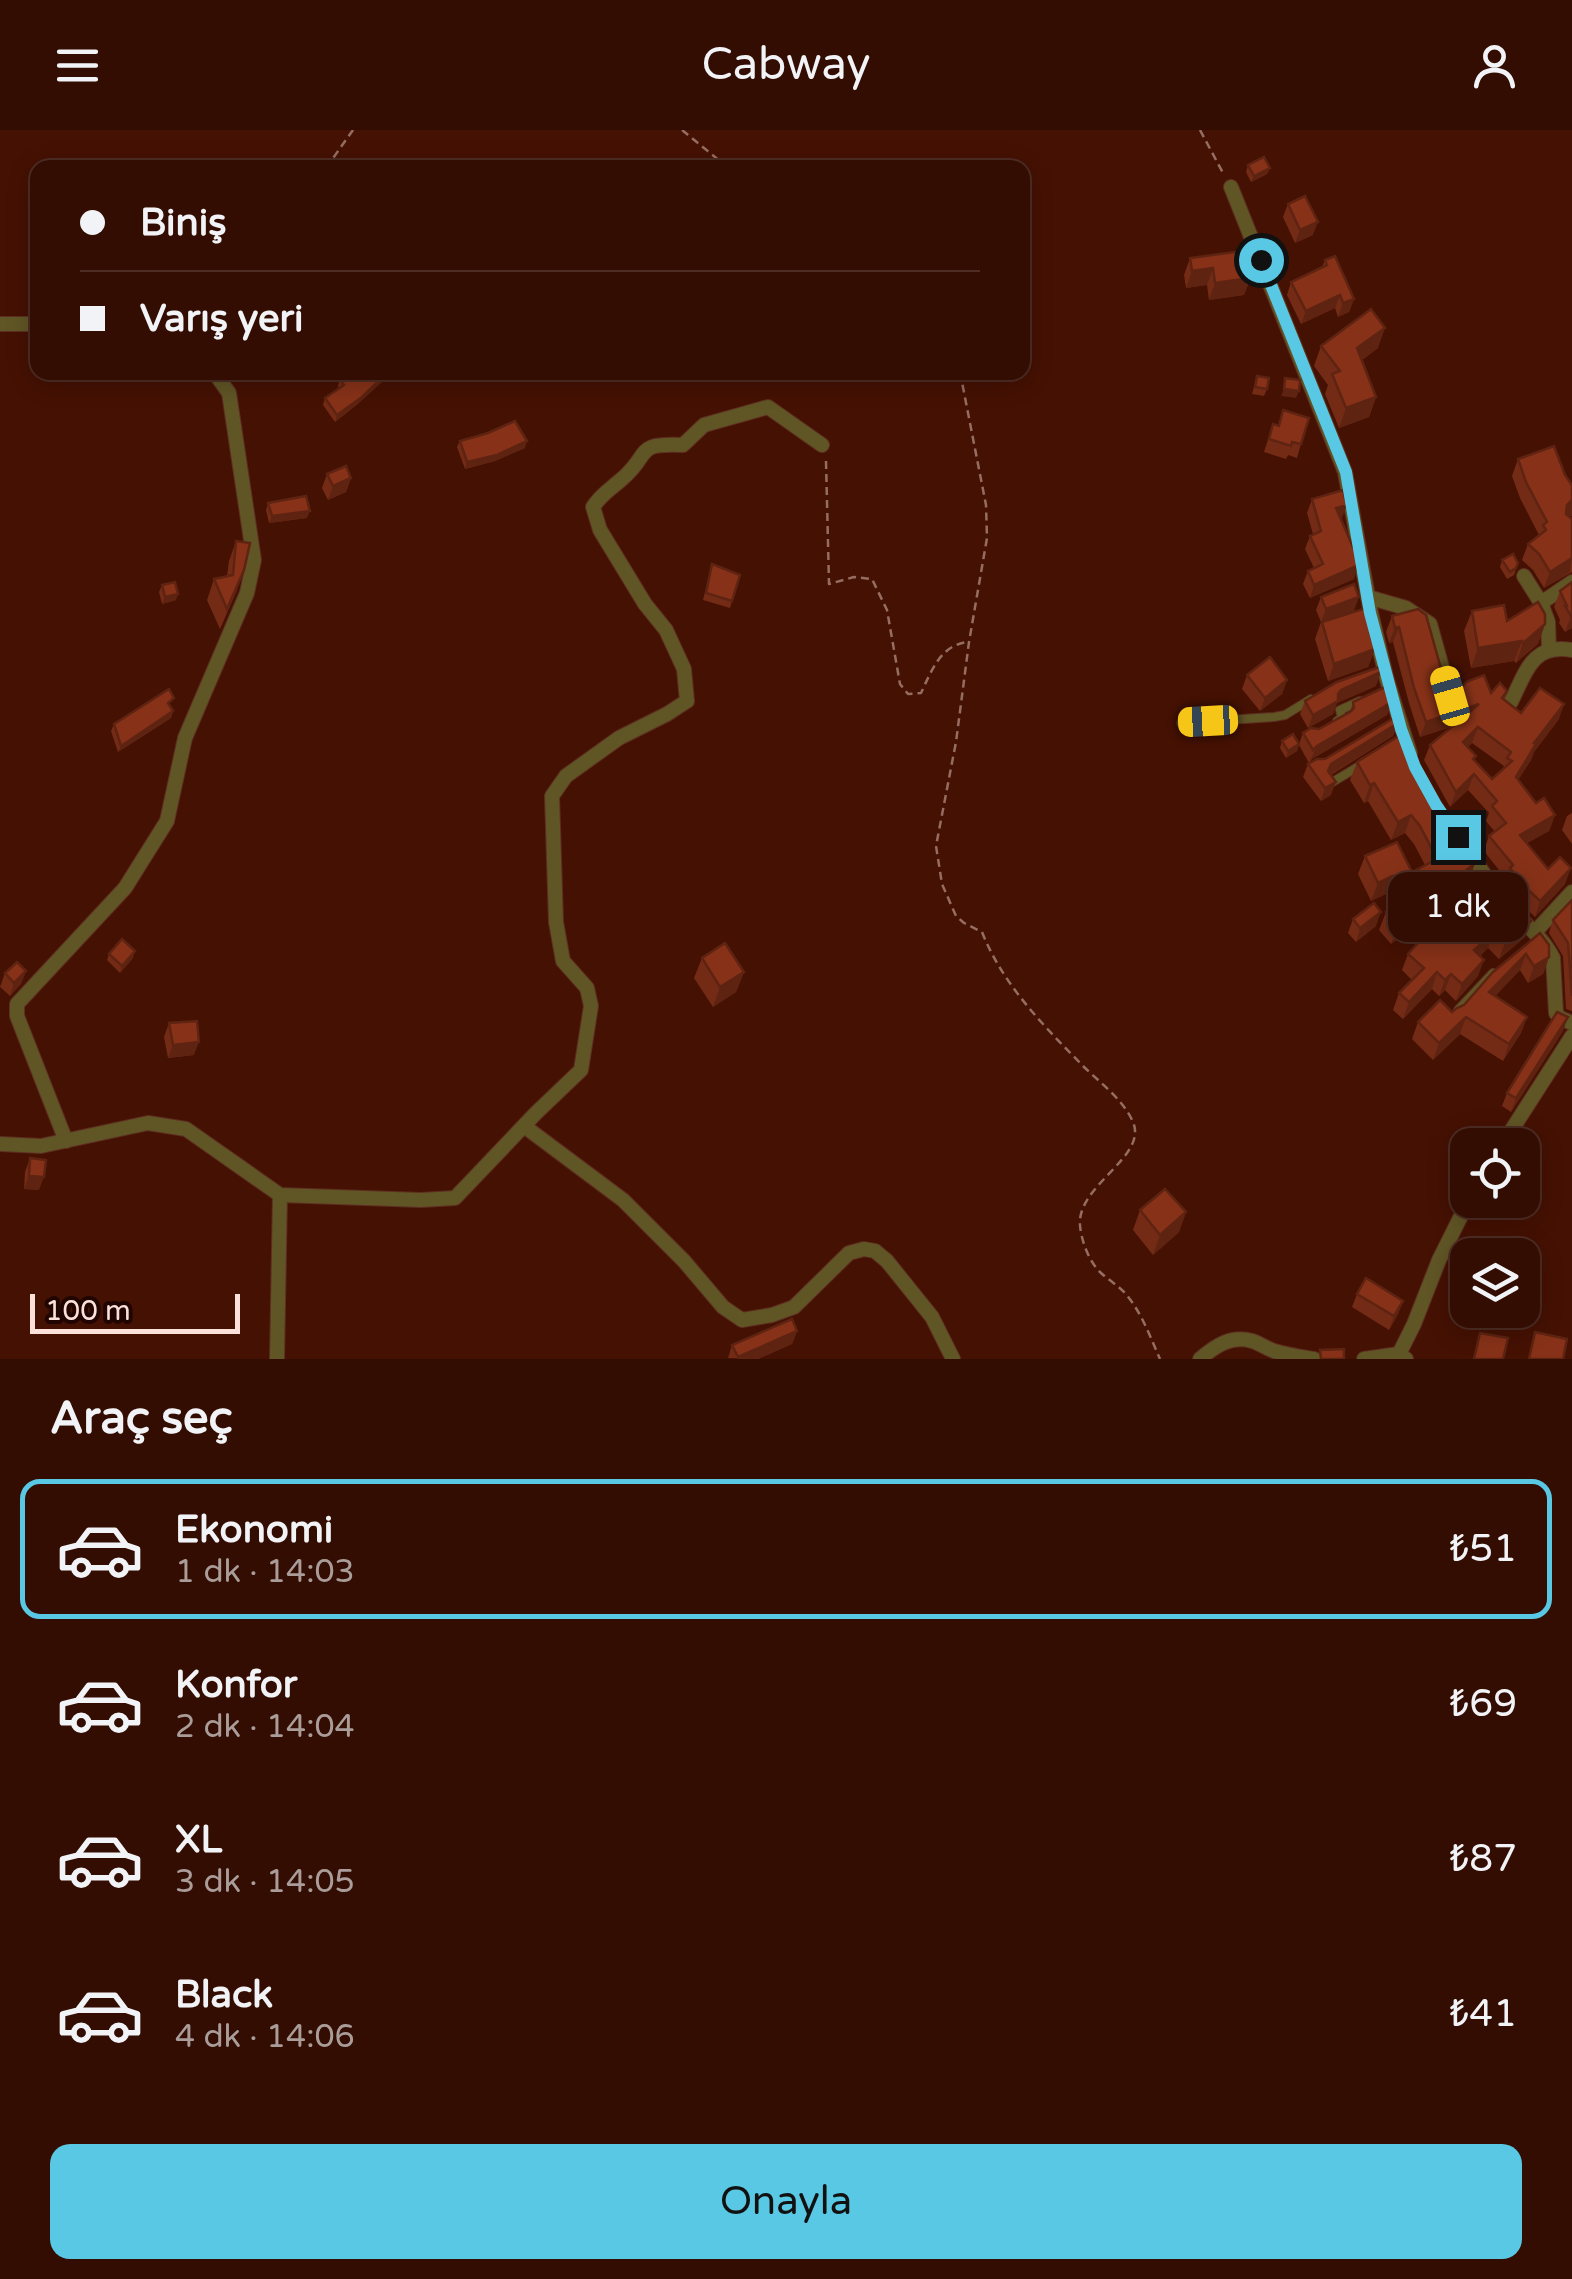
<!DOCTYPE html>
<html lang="tr">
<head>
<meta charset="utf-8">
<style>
	:root { --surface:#340d02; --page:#3f1b11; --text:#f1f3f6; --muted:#a99c99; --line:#4e2d24; --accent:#59c8e4 }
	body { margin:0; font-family:"Varela Round",sans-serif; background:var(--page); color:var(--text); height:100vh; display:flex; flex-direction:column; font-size:38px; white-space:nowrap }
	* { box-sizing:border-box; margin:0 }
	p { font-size:32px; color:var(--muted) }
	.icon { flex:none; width:55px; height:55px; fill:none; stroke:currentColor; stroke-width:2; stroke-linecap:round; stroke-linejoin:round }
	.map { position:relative; height:1229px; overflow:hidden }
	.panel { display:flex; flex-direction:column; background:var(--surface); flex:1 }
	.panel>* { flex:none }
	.banner { position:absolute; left:30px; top:30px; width:1000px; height:220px; border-radius:20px; box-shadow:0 5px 25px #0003,0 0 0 2px var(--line); display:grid; align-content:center; height:220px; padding:0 50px; background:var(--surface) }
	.buttons { position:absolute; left:1450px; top:998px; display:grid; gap:20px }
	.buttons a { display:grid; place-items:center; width:90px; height:90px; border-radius:20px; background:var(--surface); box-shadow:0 5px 25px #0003,0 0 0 2px var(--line); font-size:50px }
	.scale { position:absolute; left:30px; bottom:25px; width:210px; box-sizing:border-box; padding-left:10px; border:5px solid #fbe1d9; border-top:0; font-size:28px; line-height:35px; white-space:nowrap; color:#fbe1d9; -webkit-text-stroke:8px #200501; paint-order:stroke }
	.end { position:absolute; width:45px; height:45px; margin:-22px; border:12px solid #59c8e4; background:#111; box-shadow:0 0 0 5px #111 }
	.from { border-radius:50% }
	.bubble { position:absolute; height:70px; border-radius:20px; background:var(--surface); box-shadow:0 5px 25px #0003,0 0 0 2px var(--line); font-size:32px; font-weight:600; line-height:70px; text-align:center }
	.car { position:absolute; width:30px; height:60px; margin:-30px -15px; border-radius:12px; box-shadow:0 0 8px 2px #0007; background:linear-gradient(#f5c518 24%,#345 0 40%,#f5c518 0 76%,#345 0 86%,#f5c518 0) }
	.banner b { display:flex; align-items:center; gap:35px; height:95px; font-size:38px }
	.banner b+b { border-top:2px solid var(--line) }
	.banner i { width:25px; height:25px; background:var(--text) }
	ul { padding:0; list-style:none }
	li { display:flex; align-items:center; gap:30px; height:140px; margin:0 20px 15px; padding:0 30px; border:5px solid transparent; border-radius:20px }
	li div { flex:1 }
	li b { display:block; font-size:38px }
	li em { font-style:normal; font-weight:600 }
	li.selected { border-color:var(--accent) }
	li>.icon { width:90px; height:90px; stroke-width:1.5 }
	h2 { padding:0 50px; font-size:45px; line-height:120px }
	.primary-button { display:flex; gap:20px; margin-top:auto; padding:20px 50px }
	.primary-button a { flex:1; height:115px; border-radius:20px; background:var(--accent); color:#111; font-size:40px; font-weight:600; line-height:115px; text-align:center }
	header { display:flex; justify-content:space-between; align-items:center; height:130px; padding:0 50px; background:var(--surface); font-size:45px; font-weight:600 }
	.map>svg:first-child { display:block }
</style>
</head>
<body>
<header><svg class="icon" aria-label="menu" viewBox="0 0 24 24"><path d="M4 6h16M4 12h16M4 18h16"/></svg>Cabway<svg class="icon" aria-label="person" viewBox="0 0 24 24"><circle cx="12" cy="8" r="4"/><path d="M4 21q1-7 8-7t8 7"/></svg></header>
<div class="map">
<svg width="1572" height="1229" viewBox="0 0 1572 1229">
	<rect width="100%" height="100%" fill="#451103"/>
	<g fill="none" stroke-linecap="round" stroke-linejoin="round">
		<!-- service casing -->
		<g stroke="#5e2e21" stroke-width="10">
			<g id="service">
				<path d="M1337,591l5,-3 -2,-8 20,-9"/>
				<path d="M1181,593l93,-6 11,-2 26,-16"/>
				<path d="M1331,653l30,-18"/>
				<path d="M1458,880l35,-37"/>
			</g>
		</g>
		<!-- minor casing -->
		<g stroke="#5e2e21" stroke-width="16">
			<g id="minor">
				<path d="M1231,57l114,285 26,141 16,67 23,73"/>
				<path d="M0,194h38"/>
				<path d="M1524,446l17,27"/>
				<path d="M1368,467l38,11 24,16 20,72"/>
				<path d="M1549,519l-1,-27 -7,-19 31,-21"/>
				<path d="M1511,572c15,-30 21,-59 61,-52"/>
				<path d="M1458,707c16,22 31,45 48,66 16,19 36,33 47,55l3,55 4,5 12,5"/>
				<path d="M1535,802l37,-40"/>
				<path d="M524,996l99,74 61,61 39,46 19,13 30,-5 22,-8 55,-54 15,-4 11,2 12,10 45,56 21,42"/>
				<path d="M66,1011l-49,-125v-12l108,-116 42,-67 18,-83 62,-145 7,-33 -25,-167 -15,-21"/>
				<path d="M0,1014l41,2 107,-23 38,6 94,66 141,5 34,-2 81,-85 45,-43 10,-64 -4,-18 -24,-27 -7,-39 -4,-126 14,-20 53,-38 48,-24 20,-13 -3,-32 -18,-39 -21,-26 -45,-74 -7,-23c8,-13 19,-19 30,-29 29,-25 10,-35 60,-33l21,-20 64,-18 54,38"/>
				<path d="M1502,1015l70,-109"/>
				<path d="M1399,1224l15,-30 25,-64 30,-60"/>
				<path d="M277,1229l3,-164"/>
				<path d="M1200,1229c15,-13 31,-24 52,-18 7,2 14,7 22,10 13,4 27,6 40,8"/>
				<path d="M1364,1229l35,-5 7,5"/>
			</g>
		</g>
		<!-- path -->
		<g stroke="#966d62" stroke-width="2.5" stroke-dasharray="8 5" stroke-linecap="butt">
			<path d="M682,0l44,36 7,2"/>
			<path d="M1200,0l23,43"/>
			<path d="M326,38l27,-38"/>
			<path d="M960,242l26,133 1,33 -18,104 -13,100 -20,104 6,38 14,32 8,7 18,9c21,53 61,93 100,133 17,17 41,34 51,57 15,35 -56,63 -53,103 1,15 9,37 21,48 10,9 20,14 28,25 14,18 22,41 31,61"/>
			<path d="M826,331l3,123 25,-7 18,2 15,31 13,74 8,10 13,-1c11,-23 19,-47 46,-51"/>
		</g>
		<!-- service -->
		<use href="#service" stroke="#605525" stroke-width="8"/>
		<!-- minor -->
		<use href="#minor" stroke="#605525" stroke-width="14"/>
	</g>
	<!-- wall -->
	<g fill="#742b15" fill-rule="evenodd">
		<path d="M1248,35l22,3 -3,6 -16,8 -5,-10z"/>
		<path d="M1288,74l25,31 -18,8 -12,-26z"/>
		<path d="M1190,128l66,23 -7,1 -5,13 -35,5 -2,-15 -21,3 -2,-13z"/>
		<path d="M1325,130l29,39 -5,13 -11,5 -3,-9 -34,16 -14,-29 4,-13 31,-15z"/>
		<path d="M1321,216l57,2 -16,12 14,37 -7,20 -30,11 -14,-34 3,-9 -14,-19z"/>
		<path d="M1257,246l10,13 -3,7 -12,-2z"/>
		<path d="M340,249l19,24 -24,19 -12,-17 2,-7 14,-10 -1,-2z"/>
		<path d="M1283,280l18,34 -4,14 -9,-3 -2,4 -22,-7 9,-28 5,2z"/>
		<path d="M460,311l65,7 -30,13 -30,8 -8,-22z"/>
		<path d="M1518,329l47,16 7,10v31h-4l4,3v53l-28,16 -11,-18 -11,-10 6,-16 11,-9 -19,-37 -8,-22z"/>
		<path d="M327,344l24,4 -5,14 -18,8 -6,-12z"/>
		<path d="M1312,369l30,19 -1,1 13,60 -44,19 -7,-14 5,-13 6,-3 -9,-19 5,-13 3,-2 -6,-21z"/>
		<path d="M268,373l39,15 -38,5 -3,-13z"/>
		<path d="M236,411l1,49 -17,39 -13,-29 7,-21 13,-3 2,-15z"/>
		<path d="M1502,430l16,3 -4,12 -7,4 -7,-12z"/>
		<path d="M712,434l28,11 -10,33 -27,-8z"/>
		<path d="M1572,452v46l-7,4 -6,-9 1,-3 -6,-13 6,-16z"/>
		<path d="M162,455l14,15 -14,4 -3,-12z"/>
		<path d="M1321,467l33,14 -19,7 40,31 -7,18 -40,14 -13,-42 6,-17 -5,-12z"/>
		<path d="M1472,481l35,10 38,3 -7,20 -22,19 -2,-2 -43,7 -7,-37z"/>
		<path d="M1392,486l60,74 39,3 16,-2 -3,9 17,13 38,6 -25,33 -3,8 -13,20 18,23 19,12 -6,16 -22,12 21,26 17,15 -30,33 -20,-19 -11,-15 2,-4 -22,-28 5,-15 6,-4 -9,-11 3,-8 -21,-23 -18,17 -26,-47 6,-15 21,-18 -31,10 -11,-34 -16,-61 -4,1 -3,-11zM1472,613l32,23 -2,4 -10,9 -17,-18 -7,-14z"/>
		<path d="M1247,545l40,5 -5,14 -22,17 -18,-22z"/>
		<path d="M1376,556l-39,17 -4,11 -25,14 -8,-14 5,-13z"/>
		<path d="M1353,572h39l-5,13 -75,44 -3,4 -10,-18 -2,6 -11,7 -6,-10 2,-7 17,3 4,-11 16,-4 31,-17z"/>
		<path d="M172,575l-2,1 3,5 -2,7 -53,34 -7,-21 3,-7z"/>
		<path d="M1398,593l-5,13 -62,39v20l-10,6 -18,-24 5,-13 17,-5z"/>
		<path d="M1357,632l118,101 -6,18 -78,63 -12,-14 7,-18 7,-6 -7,-12 -15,7 -13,-27 7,-18 47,16 13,-7 -11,-21 -9,-11 -14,7 -23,-39 -4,2 -14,-23z"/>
		<path d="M1572,683v31l-10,-14 5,-14z"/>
		<path d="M1490,753l8,3 -6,17 -37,34 6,2 4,-2 42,-39 18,39 -26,22 -11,-11 -8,8 -2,20 -22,25 -11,-11 -6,6 -7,-7 -29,30 -10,-9 6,-17 13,-13 -10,-10 6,-16z"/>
		<path d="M1572,770v111l-6,-2 -3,-53 -14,-23 4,-13z"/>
		<path d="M1353,789l23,7 -20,16 -8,-9z"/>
		<path d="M1540,803l9,24 -6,17 -15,9 -8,-13 -25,26 32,21 -6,16 -18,28 -43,-27 -27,26 -21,-21 6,-17 34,-10 12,-7z"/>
		<path d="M109,824l24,4 -13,15 -13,-13z"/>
		<path d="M702,828l42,14 -8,20 -23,15 -19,-29z"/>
		<path d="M26,841l-5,13 -11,12 -10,-9 5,-14z"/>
		<path d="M169,893l25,32 -26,3 -4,-21z"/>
		<path d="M1563,901l-52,81 -9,-6 5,-13z"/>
		<path d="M30,1028l9,32 -15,-1 1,-17z"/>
		<path d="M1140,1080l46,2 -7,20 -26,23 -20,-25z"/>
		<path d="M1357,1164l46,7 -5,13 -9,16 -37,-23z"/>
		<path d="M797,1201l-5,13 -34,15 -30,-1 4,-13z"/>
	</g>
	<!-- shaded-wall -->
	<g fill="#5e2311">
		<path d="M1270,38l-3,6 -16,8 3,-6z"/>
		<path d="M1318,92l-5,13 -18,8 5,-13z"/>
		<path d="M1263,134l-7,17 -7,1 -5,13 -35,5 6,-17 33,-17z"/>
		<path d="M1213,138l-6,17 -21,3 6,-17z"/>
		<path d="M1340,165l-5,13 -34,16 5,-13z"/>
		<path d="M1354,169l-5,13 -11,5 5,-14z"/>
		<path d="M1385,198l-7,20 -28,20 7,-20z"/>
		<path d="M388,242h5l-34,31 -24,19 2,-7z"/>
		<path d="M1284,259l15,2 -3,7 -15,-2z"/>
		<path d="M1376,267l-7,20 -30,11 7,-20z"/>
		<path d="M527,311l-2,7 -30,13 -30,8 2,-7z"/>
		<path d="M351,348l-5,14 -18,8 5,-14z"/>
		<path d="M1572,370v16h-5l-6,5 6,-16z"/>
		<path d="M1347,375l-5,13 -11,4 5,-14z"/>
		<path d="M310,381l-3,7 -38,5 3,-7z"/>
		<path d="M1572,428l-2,14 -26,16 6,-16z"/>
		<path d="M1359,435l-5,14 -44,19 4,-13z"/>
		<path d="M178,464l-2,6 -14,4 3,-7z"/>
		<path d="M1359,467l-5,14 -33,11 5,-13z"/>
		<path d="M1572,485v13l-7,4 6,-16z"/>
		<path d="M1545,494l-7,20 -22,19 7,-20z"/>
		<path d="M1399,497l-6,15 -4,1 6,-15z"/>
		<path d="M1522,511l-8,20 -43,7 7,-20z"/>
		<path d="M1375,519l-7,18 -40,14 6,-17z"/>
		<path d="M1381,542l-5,14 -39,17 -4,11 -25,14 5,-13 28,-25z"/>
		<path d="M1287,550l-5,14 -22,17 5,-13z"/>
		<path d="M1392,572l-5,13 -75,44 -3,4 8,-17z"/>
		<path d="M1479,574l-6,16 -53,17 6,-15z"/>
		<path d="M1564,574l-5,15 -25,33 -3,8 -21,33 6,-16 18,-34z"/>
		<path d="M173,581l-2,7 -53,34 3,-6z"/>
		<path d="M1398,593l-5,13 -67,41 5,-13z"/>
		<path d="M1478,597l-6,16 -15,15 6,-16z"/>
		<path d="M1299,614l-2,7 -11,7 2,-7z"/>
		<path d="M1474,644l-6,16 -18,17 6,-15z"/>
		<path d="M1336,652l-5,13 -10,6 4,-13z"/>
		<path d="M1374,653l-6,18 -4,2 6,-18z"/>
		<path d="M1411,685l-6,18 -14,7 7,-18z"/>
		<path d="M1555,685l-6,16 -34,19 5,-15z"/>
		<path d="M1475,733l-6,18 -78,63 7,-17z"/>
		<path d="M1571,738l-6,16 -30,33 5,-16z"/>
		<path d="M1393,746l-7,18 -15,7 7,-18z"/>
		<path d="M1498,756l-6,17 -43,39 6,-16z"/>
		<path d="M1381,782l-5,14 -20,16 4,-14z"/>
		<path d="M1531,791l-6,16 -26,22 6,-16z"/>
		<path d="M1494,802l-6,16 -20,18 6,-16z"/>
		<path d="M135,821l-2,7 -13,15 2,-7z"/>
		<path d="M1526,824l-6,16 -37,39 6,-17z"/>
		<path d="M1549,827l-6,17 -15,9 6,-17z"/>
		<path d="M1484,830l-6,16 -22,25 6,-17z"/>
		<path d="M26,841l-5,13 -11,12 4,-13z"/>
		<path d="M744,842l-8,20 -23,15 7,-20z"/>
		<path d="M1437,842l-5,17 -29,30 6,-17z"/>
		<path d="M1451,844l-6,16 -6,6 6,-16z"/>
		<path d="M1466,887l-6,17 -27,26 6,-17z"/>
		<path d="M1527,887l-6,16 -18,28 6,-17z"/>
		<path d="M1568,887l-5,14 -52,81 5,-14z"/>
		<path d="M199,912l-5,13 -26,3 5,-13z"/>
		<path d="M29,1046l15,1 -5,13 -15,-1z"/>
		<path d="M1186,1082l-7,20 -26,23 7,-20z"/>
		<path d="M1403,1171l-5,13 -9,16 5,-14z"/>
		<path d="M797,1201l-5,13 -34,15h-21l1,-2z"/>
	</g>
	<!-- building -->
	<g fill="#873218" stroke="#5e2311" stroke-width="2.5" fill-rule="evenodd">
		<path d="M1264,27l6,11 -16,8 -6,-11z"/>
		<path d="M1305,66l13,26 -18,8 -12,-26z"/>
		<path d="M1257,119l6,15 -15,2 2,12 -35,5 -2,-15 -21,3 -2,-13z"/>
		<path d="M1335,126l19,43 -11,4 -3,-8 -34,16 -15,-29 36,-17 -2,-5z"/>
		<path d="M1371,179l14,19 -28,20 19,49 -30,11 -14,-34 8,-3 -19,-25z"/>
		<path d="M348,242h40l-26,25 -25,18 -12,-17 19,-13 -4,-6z"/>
		<path d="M1257,246l12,2 -2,11 -12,-2z"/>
		<path d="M1285,248l15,2 -1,11 -15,-2z"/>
		<path d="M1283,280l26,8 -8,26 -9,-2 -1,4 -22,-7 4,-15 6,2z"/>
		<path d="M515,291l12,20 -30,14 -30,7 -7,-21 28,-8z"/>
		<path d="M1554,316l11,29 7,10v15l-5,5 -1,9 6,5v39l-22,14 -11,-18 -11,-10 18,-14 -3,-5 4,-3 -21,-40 -8,-23z"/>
		<path d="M346,336l5,12 -18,8 -6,-12z"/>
		<path d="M1343,360l4,15 -11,3 17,39 2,-1 4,19 -45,20 -6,-14 15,-7 -13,-28 11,-5 -9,-32z"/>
		<path d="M306,366l4,15 -38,5 -4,-13z"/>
		<path d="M236,411l14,2 -6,27 -17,39 -13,-30 19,-4z"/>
		<path d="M1513,424l5,9 -2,5 -6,4 -8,-12z"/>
		<path d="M712,434l28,11 -8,26 -26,-8z"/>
		<path d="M175,452l3,12 -13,3 -3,-12z"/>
		<path d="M1572,452v33l-1,1 -6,-10h2l-7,-15z"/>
		<path d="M1354,454l5,13 -33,12 -5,-12z"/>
		<path d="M1538,472l7,12v10l-17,15 -5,4 -1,-2 -44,7 -6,-37 32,-6 3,16z"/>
		<path d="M1369,477l6,24 -5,2 5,16 -41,15 -12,-42z"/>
		<path d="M1418,479l8,6 19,68 7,7h7l7,-8 18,-7 7,18 9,-10 7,8 -5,7 19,15 19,-25 24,16 -30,39 2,1 -20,33 20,26 8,-5 11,17 -35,20 28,34 12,-12 11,11 -31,33 -19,-18 -11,-15 3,-3 -24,-29 17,-13 -14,-17 5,-5 -23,-27 -18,18 -26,-47 49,-41 -53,18 -12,-34 -15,-61 -4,1 -3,-12zM1478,597l33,25 -4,6 5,3 -20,18 -19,-20 3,-3 -13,-14z"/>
		<path d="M1270,527l17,23 -22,18 -18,-23z"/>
		<path d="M1379,537l2,5 -40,18 -3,4v7l-25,14 -8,-14 32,-19z"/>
		<path d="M1385,557l7,15 -75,44 -4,4 -10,-17 8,-5 8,1 31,-17 4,-4 -1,-6z"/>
		<path d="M169,559l5,9 -6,5 5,8 -52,35 -7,-22z"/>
		<path d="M1394,588l4,5 -67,41 -3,7 8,11 -11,6 -17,-24 9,-5h8z"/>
		<path d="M1293,604l6,10 -11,7 -6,-10z"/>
		<path d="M1402,604l73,129 -77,64 -12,-15 18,-15 -11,-21 -15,7 -13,-27 32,-14 15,30 25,-13 -17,-33 -9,-11 -13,7 -24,-39 -4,2 -13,-23z"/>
		<path d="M1481,743l9,10 4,-3 4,6 -43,40 -2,6 2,5 6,2 4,-2 42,-39 24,23 -26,22 -11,-11 -20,18 10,10 -22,24 -11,-10 -6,6 -8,-8 -28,30 -10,-9 25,-25 -16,-14z"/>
		<path d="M1572,770v96l-4,-53 -15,-23z"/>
		<path d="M1374,773l7,9 -21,16 -7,-9z"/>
		<path d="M1540,803l9,12v12l-15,9 -8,-12 -37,38 38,25 -18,27 -43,-27 -27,26 -21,-21 22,-22 12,12 5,-4 7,-3 29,-33z"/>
		<path d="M122,809l13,12 -13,15 -13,-12z"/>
		<path d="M725,813l19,29 -24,15 -18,-29z"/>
		<path d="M17,832l9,9 -12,12 -9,-10z"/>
		<path d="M1557,882l11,5 -52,81 -9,-5z"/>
		<path d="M197,891l2,21 -26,3 -4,-22z"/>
		<path d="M30,1028l16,2 -2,17 -15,-1z"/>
		<path d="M1165,1059l21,23 -26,23 -20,-25z"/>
		<path d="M1366,1148l37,23 -9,15 -37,-22z"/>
		<path d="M792,1189l5,12 -59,26 -6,-12z"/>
		<path d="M1535,1202l32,7 -4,20h-34z"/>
		<path d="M1480,1203l28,5 -5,21h-29z"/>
		<path d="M1344,1219v10h-23l-1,-9z"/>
	</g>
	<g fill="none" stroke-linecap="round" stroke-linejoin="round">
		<!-- route -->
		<path stroke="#59c8e4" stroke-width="12" d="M1261,130l85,212 24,141 31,116 14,38 21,38 22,32"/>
	</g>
</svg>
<div class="buttons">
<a><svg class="icon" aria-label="locate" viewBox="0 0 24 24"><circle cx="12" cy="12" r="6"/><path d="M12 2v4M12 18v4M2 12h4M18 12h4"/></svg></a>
<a><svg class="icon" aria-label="layers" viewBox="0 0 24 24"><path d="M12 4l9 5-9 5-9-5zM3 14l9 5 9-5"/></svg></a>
</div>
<div class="scale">100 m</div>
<i class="end from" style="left:1261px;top:130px"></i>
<i class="end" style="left:1458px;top:707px"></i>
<div class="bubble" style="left:1388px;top:742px;width:140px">1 dk</div>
<i class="car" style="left:1450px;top:566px;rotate:344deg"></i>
<i class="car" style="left:1208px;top:591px;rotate:267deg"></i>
<div class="banner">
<b><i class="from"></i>Biniş</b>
<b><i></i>Varış yeri</b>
</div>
</div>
<section class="panel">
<h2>Araç seç</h2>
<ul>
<li class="selected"><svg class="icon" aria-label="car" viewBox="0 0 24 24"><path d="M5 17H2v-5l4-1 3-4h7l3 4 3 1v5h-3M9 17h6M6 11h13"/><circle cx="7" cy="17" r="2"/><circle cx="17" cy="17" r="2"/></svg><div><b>Ekonomi</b><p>1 dk · 14:03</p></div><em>₺51</em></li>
<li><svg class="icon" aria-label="car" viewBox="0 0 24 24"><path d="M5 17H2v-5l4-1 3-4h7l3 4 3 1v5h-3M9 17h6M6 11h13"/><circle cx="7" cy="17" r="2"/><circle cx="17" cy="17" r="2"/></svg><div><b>Konfor</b><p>2 dk · 14:04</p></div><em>₺69</em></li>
<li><svg class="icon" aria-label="car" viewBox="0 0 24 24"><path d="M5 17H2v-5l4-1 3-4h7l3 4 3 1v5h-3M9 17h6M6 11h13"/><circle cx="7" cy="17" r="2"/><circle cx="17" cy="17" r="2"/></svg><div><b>XL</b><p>3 dk · 14:05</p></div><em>₺87</em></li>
<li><svg class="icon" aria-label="car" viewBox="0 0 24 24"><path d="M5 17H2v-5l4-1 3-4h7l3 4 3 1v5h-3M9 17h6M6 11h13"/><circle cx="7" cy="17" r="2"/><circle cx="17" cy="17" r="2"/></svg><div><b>Black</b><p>4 dk · 14:06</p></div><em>₺41</em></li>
</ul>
<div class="primary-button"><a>Onayla</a></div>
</section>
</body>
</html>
